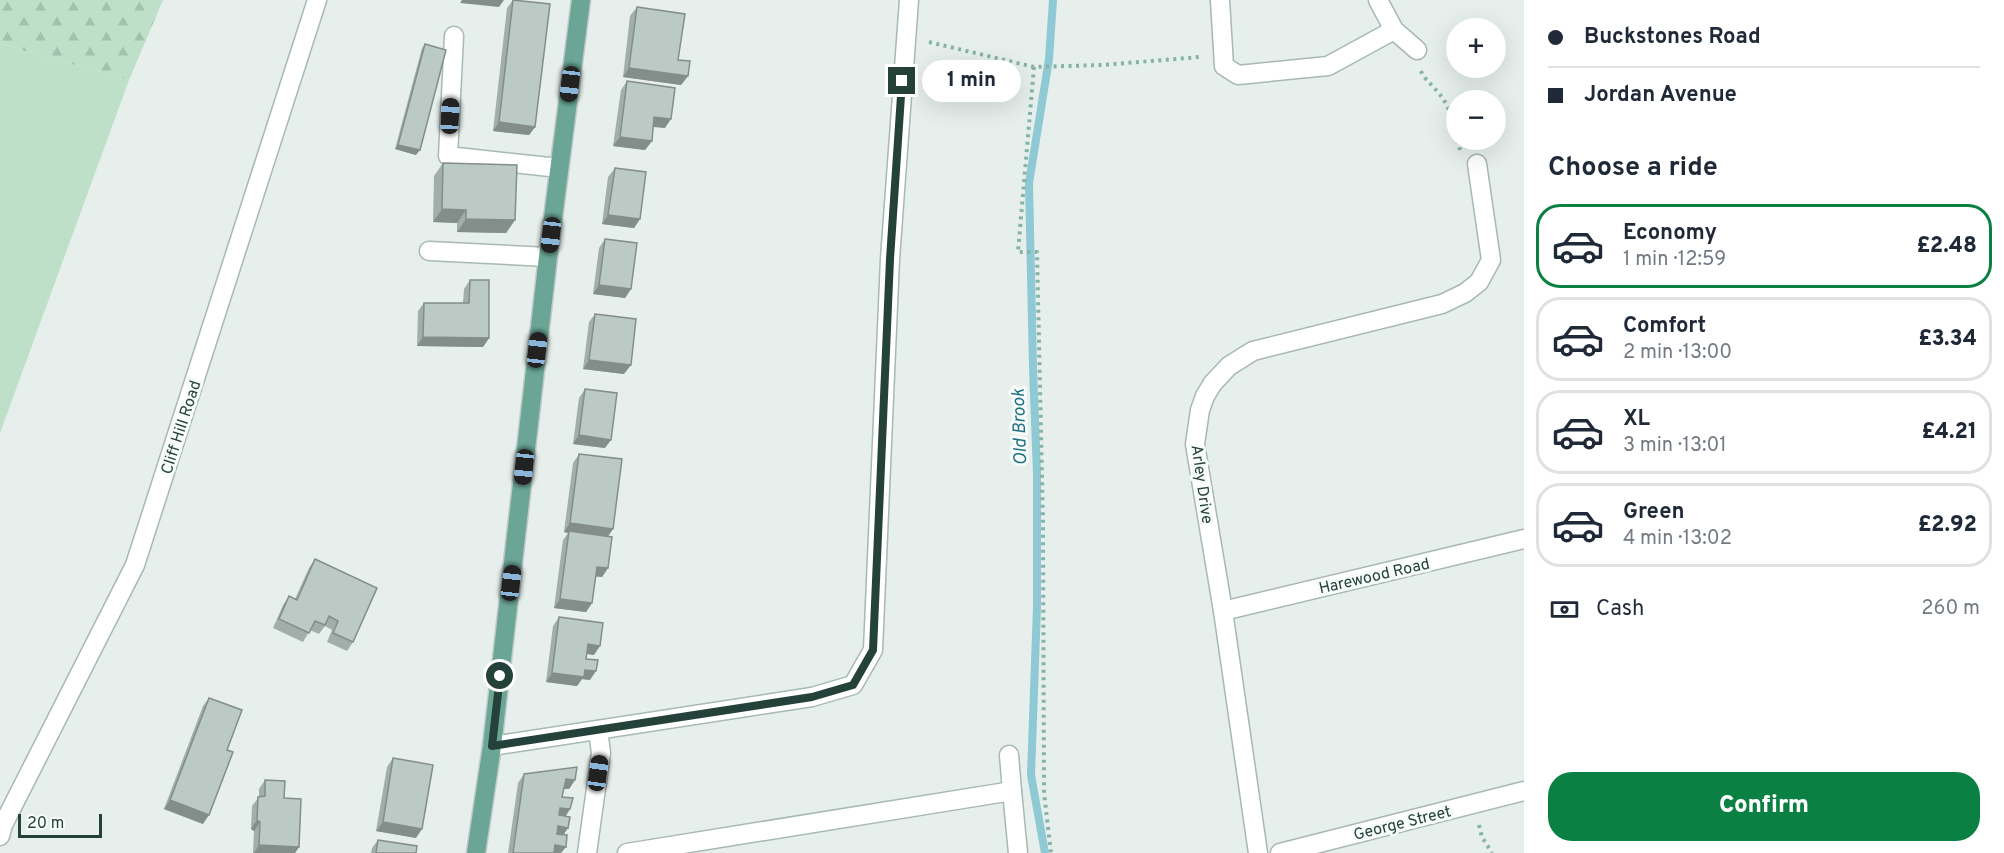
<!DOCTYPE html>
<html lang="en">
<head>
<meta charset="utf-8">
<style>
	:root { --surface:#fff; --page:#f6f6f7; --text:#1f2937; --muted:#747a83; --line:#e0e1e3; --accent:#0b8043 }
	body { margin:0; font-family:Overpass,sans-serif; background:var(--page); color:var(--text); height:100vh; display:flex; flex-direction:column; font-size:22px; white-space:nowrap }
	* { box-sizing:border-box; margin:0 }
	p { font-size:20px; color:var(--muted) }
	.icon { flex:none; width:33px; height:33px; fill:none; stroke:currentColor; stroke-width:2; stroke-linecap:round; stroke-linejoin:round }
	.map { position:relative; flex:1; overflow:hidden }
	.drawer { display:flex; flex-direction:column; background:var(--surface); width:480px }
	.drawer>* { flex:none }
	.guide { display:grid; align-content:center; height:132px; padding:0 24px; background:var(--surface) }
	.controls { position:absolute; left:1446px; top:18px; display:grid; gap:12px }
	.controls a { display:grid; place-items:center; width:60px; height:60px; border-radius:50%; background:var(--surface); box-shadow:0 6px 24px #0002; font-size:30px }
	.scale { position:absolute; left:18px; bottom:15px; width:84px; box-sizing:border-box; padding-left:6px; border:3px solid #24423a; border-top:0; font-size:16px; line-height:21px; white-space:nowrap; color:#24423a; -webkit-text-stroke:4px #f7fbf9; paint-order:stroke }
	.end { position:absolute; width:27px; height:27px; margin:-14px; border:8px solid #24423a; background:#fff; box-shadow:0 0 0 3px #fff }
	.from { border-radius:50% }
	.bubble { position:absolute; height:42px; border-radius:21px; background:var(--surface); box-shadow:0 6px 24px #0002; font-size:20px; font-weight:800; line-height:42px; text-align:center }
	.car { position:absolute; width:18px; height:36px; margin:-18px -9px; border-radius:8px; box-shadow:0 0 4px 2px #0007; background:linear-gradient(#222 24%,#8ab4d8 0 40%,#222 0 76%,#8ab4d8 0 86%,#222 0) }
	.guide b { display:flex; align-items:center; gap:21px; height:57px; font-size:22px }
	.guide b+b { border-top:2px solid var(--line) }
	.guide i { width:15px; height:15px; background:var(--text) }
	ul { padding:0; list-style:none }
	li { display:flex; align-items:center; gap:18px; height:84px; margin:0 12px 9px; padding:0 12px; border:3px solid var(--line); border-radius:24px }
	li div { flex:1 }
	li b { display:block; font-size:22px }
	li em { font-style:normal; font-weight:800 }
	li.on { border-color:var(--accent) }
	li>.icon { width:54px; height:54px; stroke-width:1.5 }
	h2 { padding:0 24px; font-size:27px; line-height:72px }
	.pay { display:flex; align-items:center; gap:15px; height:66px; padding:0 24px; font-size:22px }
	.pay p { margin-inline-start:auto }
	.button { display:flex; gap:12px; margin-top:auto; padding:12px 24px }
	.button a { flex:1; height:69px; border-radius:24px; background:var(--accent); color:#fff; font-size:24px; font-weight:800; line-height:69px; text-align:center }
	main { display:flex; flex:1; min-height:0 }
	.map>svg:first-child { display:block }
</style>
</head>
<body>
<main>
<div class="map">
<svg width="1524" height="853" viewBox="0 0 1524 853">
	<defs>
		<pattern id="forest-firs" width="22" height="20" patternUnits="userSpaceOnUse" patternTransform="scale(1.5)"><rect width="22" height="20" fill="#bfe0c8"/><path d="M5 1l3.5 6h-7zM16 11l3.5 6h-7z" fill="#a4c1ad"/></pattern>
	</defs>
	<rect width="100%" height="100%" fill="#e6efeb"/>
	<!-- grass -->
	<path fill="#bfe0c8" d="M0,44l129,36 -129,353z"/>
	<!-- forest -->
	<path fill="url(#forest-firs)" d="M0,0h163l-34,80 -129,-36z"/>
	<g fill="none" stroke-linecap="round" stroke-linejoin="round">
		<!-- stream -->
		<path stroke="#8ec9d4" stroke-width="8" d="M1045,853l-14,-78 6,-168v-133l-4,-106 -4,-185 20,-124 4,-59"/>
		<!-- minor casing -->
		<g stroke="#a8b8b2" stroke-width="21">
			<g id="minor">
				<path d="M1220,0l4,66 14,9 90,-9 66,-36"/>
				<path d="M1378,0l16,30 23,20"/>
				<path d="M454,36l-6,120 111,12"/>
				<path d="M429,251l119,6"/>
				<path d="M1223,611l301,-72"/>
				<path d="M492,746l320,-49 41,-12 20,-35 17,-391 19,-259"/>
				<path d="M1009,755l3,36"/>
				<path d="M0,836l3,-11 132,-260 182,-565"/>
				<path d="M587,853l14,-100 -3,-23"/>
				<path d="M627,853l385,-62 6,62"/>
				<path d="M1258,853l-35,-242 -28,-167 5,-34 5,-14 8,-13 16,-17 24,-15 189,-47 23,-11 14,-11 12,-22 -14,-96"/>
				<path d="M1280,853l244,-62"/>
			</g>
		</g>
		<!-- major casing -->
		<g stroke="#c2cac8" stroke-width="21">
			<path id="major" d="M476,853l16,-107 56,-489 33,-257"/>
		</g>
		<!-- path -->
		<g stroke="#86b3a5" stroke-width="4" stroke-dasharray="3 4.5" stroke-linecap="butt">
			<path d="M929,42l105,25 68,-2 98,-8"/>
			<path d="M1034,67l-16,185h19l6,271 1,270 7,60"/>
			<path d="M1421,71l2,5c22,23 26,27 33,59"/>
			<path d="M1458,140l2,10"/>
			<path d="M1479,825l3,12 10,16"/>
		</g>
		<!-- minor -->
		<use href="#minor" stroke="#fff" stroke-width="18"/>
		<!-- major -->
		<use href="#major" stroke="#6aa596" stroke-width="18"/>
	</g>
	<!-- wall -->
	<g fill="#a1aea9">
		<path d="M513,0l22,127 -6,8 -36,-4 14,-123z"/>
		<path d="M637,7l41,53 10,16 -7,9 -58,-8 7,-61z"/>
		<path d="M425,44l-9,111 -21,-6 27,-101z"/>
		<path d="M627,81l38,47 -12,-1 -1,14 -7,9 -32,-4 8,-56z"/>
		<path d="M443,163l72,57 -9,13 -49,-1v-9l-24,-1 1,-46z"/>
		<path d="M615,168l25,51 -6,9 -32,-4 6,-47z"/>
		<path d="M605,239l26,50 -6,9 -32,-4 6,-46z"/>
		<path d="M470,280l19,58 -6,9 -66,-1 1,-35 6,-8h39l1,-14z"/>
		<path d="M595,314l29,60 -41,-5 6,-47z"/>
		<path d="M585,389l20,59 -32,-4 6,-46z"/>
		<path d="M579,454l29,82v32l-6,9 -6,-1 -4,27 -6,9 -32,-4 9,-68 5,-7 -4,-1 9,-69z"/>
		<path d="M315,559l38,83 -6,9 -20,-9 5,-12 -7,-4 -6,8 -9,-4 -7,12 -30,-14 10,-23 6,-9 6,3 14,-31z"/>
		<path d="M559,617l35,38 -7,-1 -1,5 4,21 -8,-1 -5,7 -31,-4 7,-56z"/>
		<path d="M209,698l18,52 -24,74 -39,-15 39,-103z"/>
		<path d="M393,758l23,80 -40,-7 11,-64z"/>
		<path d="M524,774l51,6 -6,9h-5l-2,8 8,12 -4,7 -5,37h-53l10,-70z"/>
		<path d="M265,780l19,18 15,49 -4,6h-42l1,-22 -3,-2 1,-23 7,-9v-8z"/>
		<path d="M378,840l38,13h-45l1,-5z"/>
	</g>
	<!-- shaded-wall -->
	<g fill="#838d89">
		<path d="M462,0h42l-5,7 -39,-4z"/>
		<path d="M629,68l59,8 -7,9 -58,-8z"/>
		<path d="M654,117l17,2 -6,9 -17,-2z"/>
		<path d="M499,122l36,5 -6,8 -36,-4z"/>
		<path d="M620,137l32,4 -7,9 -32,-4z"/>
		<path d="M398,145l22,5 -4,5 -21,-6z"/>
		<path d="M442,209l24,1 -9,13 -24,-1z"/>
		<path d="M608,215l32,4 -6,9 -32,-4z"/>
		<path d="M466,219l49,1 -9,13 -49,-1z"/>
		<path d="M599,285l32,4 -6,9 -32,-4z"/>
		<path d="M423,337l66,1 -6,9 -66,-1z"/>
		<path d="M589,360l42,5 -7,9 -41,-5z"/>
		<path d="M579,435l32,5 -6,8 -32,-4z"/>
		<path d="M570,523l43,6 -6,9 -38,-7 -1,2 -4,-1z"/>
		<path d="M597,567l11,1 -6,9 -11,-1z"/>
		<path d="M560,599l32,4 -6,9 -32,-4z"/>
		<path d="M588,644l12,2 -6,9 -12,-2z"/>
		<path d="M585,670l11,1 -6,9 -8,-1 -5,7 -31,-4 6,-9z"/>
		<path d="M566,779l9,1 -6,9 -9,-1z"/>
		<path d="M170,800l39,15 -6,9 -39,-15z"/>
		<path d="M560,808l10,1 -6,9 -10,-1z"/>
		<path d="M257,820l3,2 -6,9 -3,-2z"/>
		<path d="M383,822l39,7 -6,9 -40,-7z"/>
		<path d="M558,826l10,2 -6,9 -10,-2z"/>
		<path d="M259,845l40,2 -4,6h-41z"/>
		<path d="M555,845l11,2 -5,6h-11z"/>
	</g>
	<!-- building -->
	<g fill="#bbcac4" stroke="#838d89" stroke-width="1.5">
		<path d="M513,0l37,4 -15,123 -36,-5z"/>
		<path d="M637,7l48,7 -7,46 12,1 -2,15 -59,-8z"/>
		<path d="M425,44l21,6 -26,100 -22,-5z"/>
		<path d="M627,81l48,7 -4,31 -17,-2 -2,24 -32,-4z"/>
		<path d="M443,163l74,2 -2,55 -49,-1v-9l-24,-1z"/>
		<path d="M615,168l31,4 -6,47 -32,-4z"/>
		<path d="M605,239l32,4 -6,46 -32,-4z"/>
		<path d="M470,280h19v58l-66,-1 1,-34h45z"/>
		<path d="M595,314l41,5 -5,46 -42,-5z"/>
		<path d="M585,389l32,4 -6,47 -32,-5z"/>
		<path d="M579,454l43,5 -9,70 -43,-6z"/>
		<path d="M569,531l43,6 -4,31 -11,-1 -5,36 -32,-4z"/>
		<path d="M315,559l62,29 -24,54 -20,-9 5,-12 -9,-5 -4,9 -10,-4 -6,12 -30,-14 10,-23 8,4z"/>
		<path d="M559,617l44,6 -3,23 -12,-2 -2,15 12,1 -2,11 -11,-1 -1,7 -32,-4z"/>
		<path d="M209,698l33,12 -15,40 6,2 -24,63 -39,-15z"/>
		<path d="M393,758l40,7 -11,64 -39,-7z"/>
		<path d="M577,767l-2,13 -9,-1 -4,18 11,1 -3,11 -10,-1 -1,7 11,2 -2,11 -10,-2 -1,8 10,1 -1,12 -11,-2 -1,8h-41l11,-79z"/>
		<path d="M265,780l20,1 -1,17 17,1 -2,48 -40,-2 1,-23 -3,-2 1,-23 7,-1z"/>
		<path d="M378,840l39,6 -1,7h-40z"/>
	</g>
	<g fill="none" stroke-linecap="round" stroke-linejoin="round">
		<!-- route -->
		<path stroke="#24423a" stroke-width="8" d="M500,676l-8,70 320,-49 41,-12 20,-35 17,-391 12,-178"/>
	</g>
	<g text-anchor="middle" stroke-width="6" stroke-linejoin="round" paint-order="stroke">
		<!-- street labels -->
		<g font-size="16" fill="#24423a" stroke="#f7fbf9">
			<text transform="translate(180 427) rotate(-72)" y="6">Cliff Hill Road</text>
			<text transform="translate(1203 484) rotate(82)" y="6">Arley Drive</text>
			<text transform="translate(1374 575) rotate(-13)" y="6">Harewood Road</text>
			<text transform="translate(1402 822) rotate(-14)" y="6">George Street</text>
		</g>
		<!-- water labels -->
		<g font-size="18" font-style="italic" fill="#1c6f80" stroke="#f7fbf9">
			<text transform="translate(1019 427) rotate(-92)" y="6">Old Brook</text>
		</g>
	</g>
</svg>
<div class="controls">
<a>+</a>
<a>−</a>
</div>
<div class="scale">20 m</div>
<i class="end from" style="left:500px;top:676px"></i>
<i class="end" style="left:902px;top:81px"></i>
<div class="bubble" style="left:922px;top:60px;width:99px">1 min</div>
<i class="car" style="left:570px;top:84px;rotate:187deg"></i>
<i class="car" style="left:450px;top:116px;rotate:3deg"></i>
<i class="car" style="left:551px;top:235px;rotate:187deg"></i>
<i class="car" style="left:537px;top:350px;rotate:7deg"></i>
<i class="car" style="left:524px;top:467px;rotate:186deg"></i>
<i class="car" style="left:511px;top:583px;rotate:7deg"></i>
<i class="car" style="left:598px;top:773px;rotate:8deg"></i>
</div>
<section class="drawer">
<div class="guide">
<b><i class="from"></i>Buckstones Road</b>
<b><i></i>Jordan Avenue</b>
</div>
<h2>Choose a ride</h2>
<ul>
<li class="on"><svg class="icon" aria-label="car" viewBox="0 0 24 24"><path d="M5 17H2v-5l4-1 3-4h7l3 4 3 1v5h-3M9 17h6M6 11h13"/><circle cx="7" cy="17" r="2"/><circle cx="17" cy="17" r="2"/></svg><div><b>Economy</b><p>1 min · 12:59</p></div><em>£2.48</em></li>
<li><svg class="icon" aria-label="car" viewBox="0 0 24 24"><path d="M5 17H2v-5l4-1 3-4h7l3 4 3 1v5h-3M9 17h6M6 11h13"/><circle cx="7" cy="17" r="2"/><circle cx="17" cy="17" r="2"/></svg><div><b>Comfort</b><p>2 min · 13:00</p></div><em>£3.34</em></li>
<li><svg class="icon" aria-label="car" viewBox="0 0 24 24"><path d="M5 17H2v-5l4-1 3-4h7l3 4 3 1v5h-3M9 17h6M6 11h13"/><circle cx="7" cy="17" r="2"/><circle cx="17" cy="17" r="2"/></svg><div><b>XL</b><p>3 min · 13:01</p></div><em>£4.21</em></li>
<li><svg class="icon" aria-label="car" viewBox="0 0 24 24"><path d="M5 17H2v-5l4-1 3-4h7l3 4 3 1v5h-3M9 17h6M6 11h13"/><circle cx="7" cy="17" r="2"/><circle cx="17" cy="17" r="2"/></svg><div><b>Green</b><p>4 min · 13:02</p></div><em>£2.92</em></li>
</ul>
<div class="pay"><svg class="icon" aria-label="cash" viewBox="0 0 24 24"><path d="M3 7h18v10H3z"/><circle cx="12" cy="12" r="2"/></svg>Cash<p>260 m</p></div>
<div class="button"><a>Confirm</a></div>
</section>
</main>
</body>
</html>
